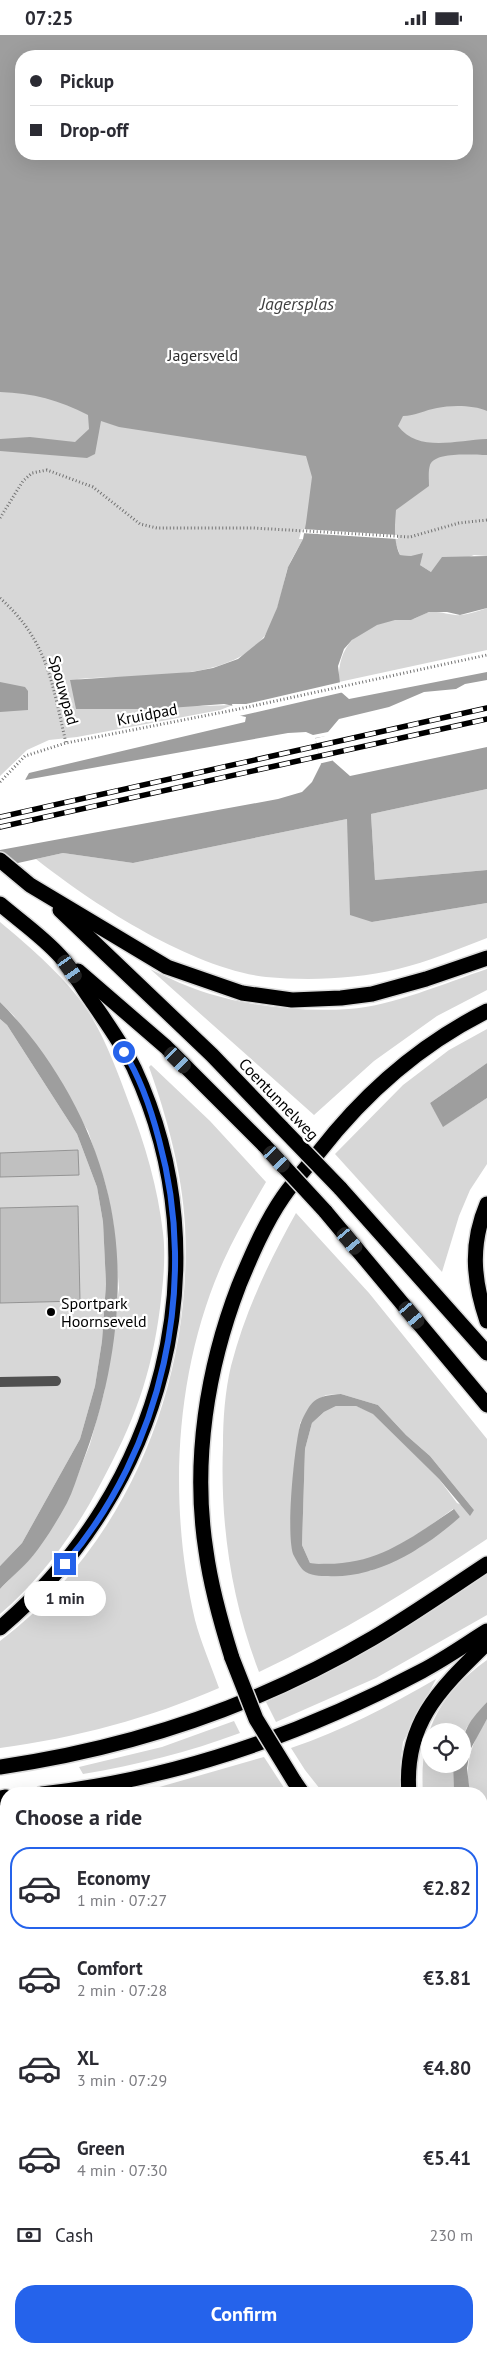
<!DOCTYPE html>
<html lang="en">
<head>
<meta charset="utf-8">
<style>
	:root { --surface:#fff; --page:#f2f2f3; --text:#2b2b33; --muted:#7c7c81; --line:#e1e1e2; --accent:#2563eb }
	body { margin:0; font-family:"PT Sans",sans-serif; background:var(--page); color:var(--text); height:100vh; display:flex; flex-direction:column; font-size:19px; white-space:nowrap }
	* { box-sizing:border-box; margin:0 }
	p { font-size:16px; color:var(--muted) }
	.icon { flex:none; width:28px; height:28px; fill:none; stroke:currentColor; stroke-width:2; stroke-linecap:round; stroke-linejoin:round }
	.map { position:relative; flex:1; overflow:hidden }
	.details { position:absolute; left:0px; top:1752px; width:488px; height:566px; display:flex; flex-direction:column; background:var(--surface); border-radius:20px 20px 0 0; box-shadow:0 5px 20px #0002 }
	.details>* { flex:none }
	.hud { position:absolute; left:15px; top:15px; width:458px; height:110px; border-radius:20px; box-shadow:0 5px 20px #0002; display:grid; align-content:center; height:110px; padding:0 15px; background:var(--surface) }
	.buttons { position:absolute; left:421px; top:1688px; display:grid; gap:10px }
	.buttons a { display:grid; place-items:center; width:50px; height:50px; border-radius:50%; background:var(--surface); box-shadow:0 5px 20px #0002; font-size:25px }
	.end { position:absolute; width:22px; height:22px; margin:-11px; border:6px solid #2563eb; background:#fff; box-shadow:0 0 0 2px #fff }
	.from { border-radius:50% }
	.bubble { position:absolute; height:35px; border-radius:18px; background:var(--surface); box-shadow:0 5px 20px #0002; font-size:16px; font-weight:800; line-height:35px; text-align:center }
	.car { position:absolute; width:15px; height:30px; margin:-15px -8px; border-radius:6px; box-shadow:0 0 4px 1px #0007; background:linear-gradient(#222 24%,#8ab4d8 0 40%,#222 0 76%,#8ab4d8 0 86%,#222 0) }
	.hud b { display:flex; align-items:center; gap:18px; height:48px; font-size:19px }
	.hud b+b { border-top:1px solid var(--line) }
	.hud i { width:12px; height:12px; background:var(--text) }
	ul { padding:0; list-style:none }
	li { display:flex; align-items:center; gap:15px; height:82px; margin:0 10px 8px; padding:0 5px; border:2px solid transparent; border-radius:20px }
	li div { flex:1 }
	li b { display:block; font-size:19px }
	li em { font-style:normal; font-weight:800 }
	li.selected { border-color:var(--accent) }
	li>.icon { width:45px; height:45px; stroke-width:1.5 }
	h2 { padding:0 15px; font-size:22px; line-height:60px }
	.pay { display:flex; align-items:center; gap:12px; height:55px; padding:0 15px; font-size:19px }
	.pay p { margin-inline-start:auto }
	.primary-button { display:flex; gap:10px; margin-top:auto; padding:10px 15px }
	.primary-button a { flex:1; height:58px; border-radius:20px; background:var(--accent); color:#fff; font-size:20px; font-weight:800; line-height:58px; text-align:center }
	.status { display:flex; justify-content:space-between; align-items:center; height:35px; padding:0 25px; background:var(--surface); direction:ltr }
	.status svg { height:14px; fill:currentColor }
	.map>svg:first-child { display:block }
</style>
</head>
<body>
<div class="status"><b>07:25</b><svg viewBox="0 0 49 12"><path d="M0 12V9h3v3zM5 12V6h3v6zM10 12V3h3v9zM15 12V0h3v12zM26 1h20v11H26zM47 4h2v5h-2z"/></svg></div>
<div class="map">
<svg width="487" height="2318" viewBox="0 0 487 2318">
	<rect width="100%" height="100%" fill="#fff"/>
	<!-- green -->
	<g fill="#d7d7d7" fill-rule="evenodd">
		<path d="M0,0h487v521l-13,-1 -43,17 -11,-7 -9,-9 -11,-1 -4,-11 -95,-12 -2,7h4c-5,10 -12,20 -16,31 -5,19 -11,53 -24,68 -37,46 -132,36 -186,41l125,27 31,-1 -13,5 -143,27 -28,3 -22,10 -27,26zM21,21h445v98h-445z"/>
		<path d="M487,573v42l-148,32c-2,-36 19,-55 54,-62 7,-1 13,1 20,-1 6,-2 11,-6 17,-7 11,-1 21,4 31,3 8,-1 18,-4 26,-7z"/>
		<path d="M487,754v81l-112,10 -4,-66z"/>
		<path d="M347,784l25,103 115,-19v35c-29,11 -59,24 -89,31 -43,10 -88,12 -132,8 -75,-9 -172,-72 -230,-118l27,-6 70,10z"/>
		<path d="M0,887c31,26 70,59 91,94 16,27 27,57 38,87 16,41 29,85 34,130 3,24 0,51 -3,75 -9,69 -26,114 -59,175 -25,48 -59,95 -101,131v-25l32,-32 35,-55 23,-58 14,-51 15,-105 -6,-67 -7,-35 -18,-55 -74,-115 -14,-14z"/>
		<path d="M150,934c19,9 39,19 60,25 44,13 93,18 139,15 43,-3 96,-26 138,-40v21l-50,26 -63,45 -60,54z"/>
		<path d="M0,984l7,6 70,109 20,53 6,35 3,62 -4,57 -7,45 -15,53 -58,104 -22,23z"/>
		<path d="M487,994v34l-57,40 14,23 43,-28v66l-17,26 -11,26 -17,56 -107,-118 68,-69 46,-35z"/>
		<path d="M151,1030l59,56 56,61c-15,26 -31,53 -43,80 -49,110 -55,242 -28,358 6,23 16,45 24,68 -69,30 -144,50 -219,60v-107c128,-97 193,-258 185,-416 -3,-53 -18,-108 -36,-158z"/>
		<path d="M296,1178l73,80 118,146v100c-73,49 -148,95 -228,133 -28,-73 -39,-148 -36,-227 0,-26 2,-54 8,-79 14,-54 38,-105 65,-153zM341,1359l37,11 28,30 24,21 44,54 -17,-7 -18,-24 -66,-66 -17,-7h-20l-12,6 -12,11 -7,26 -3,96 8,18c17,1 34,3 50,-1 34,-9 65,-33 93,-53l7,8 -41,31 -49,23 -67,-1 -10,-93 7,-54 13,-21 13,-7z"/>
		<path d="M487,1536v44l-111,63 -100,44 -10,-20 76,-39z"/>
		<path d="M487,1625v42l-20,25 -4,10 -1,-6h-32v33h23l1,30h-31c-4,-61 15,-99 64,-134z"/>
		<path d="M436,1644l-33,63 -3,25v27h-76l-19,-24 -14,-22c51,-17 98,-42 145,-69z"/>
		<path d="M487,1684v114l-6,-10v-29h-11c-6,-29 1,-51 17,-75z"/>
		<path d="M234,1686l6,12c-51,19 -103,32 -157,41l-4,-7 83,-20z"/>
		<path d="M264,1722l24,37h-153z"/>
		<path d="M481,1811l6,7v42l-6,-4z"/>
		<path d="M0,1816l6,2v59l-6,-2z"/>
		<path d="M481,1999l6,7v44l-6,-7z"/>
		<path d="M481,2125l6,9v114l-6,4z"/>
		<path d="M487,2267v51h-106l24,-6h76v-41z"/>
	</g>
	<!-- water -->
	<g fill="#9e9e9e" fill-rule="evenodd">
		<path d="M0,0h487v376c-13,-6 -36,-6 -50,-3 -12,2 -22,8 -34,8l-5,10c20,27 59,14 89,13v16c-14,0 -52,-4 -57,10 -2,6 -1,15 -1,21l-33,24c-1,14 -3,31 4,45l11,1 12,-3 -3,12 11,7 11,-15 45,-1v52l-27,7 -13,-3h-18l-18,8h-16l-18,5 -25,15 -8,9 -6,17 3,26 8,7 138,-27v8l-22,4 -9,5 -32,3 -35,15 -50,12 -11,13 -15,3 -7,-3 -18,1 -263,47 4,-7 216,-51 1,-5 -9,-2 -3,-9 -10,-2 -68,5h-80l-6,-29 122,-8 21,-4 25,-9 26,-21 13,-30 11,-41 15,-28 3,-16 6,-46 -6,-21 -187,-29 -18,-6 -6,33 -8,4 -87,-7v-12l30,-2 45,5 14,-13 -1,-14c-29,-15 -55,-22 -88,-23zM21,21h445v98h-445z"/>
		<path d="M0,647l25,5 3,4v19l-28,2z"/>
		<path d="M327,701l6,25 17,15 137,-29v42l-116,25 4,66 112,-10v33l-115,19 -22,-7 -3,-96 -214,44 -70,-10 -63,14v-17l278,-51 24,-7 10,-10 9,-18 -6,-26z"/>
		<path d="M0,967c49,49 89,117 106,184 24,90 9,192 -24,278 -5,13 -9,27 -15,39 -10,18 -22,38 -35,54 -9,11 -22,21 -32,32v-23l22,-23 58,-104 15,-53 7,-45 4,-57 -3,-62 -6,-35 -20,-53 -70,-109 -7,-6z"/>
		<path d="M487,1028v35l-44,29 -13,-24z"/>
		<path d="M341,1359l37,11 28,30 24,21 44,54 -4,6 -31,-37 -66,-65 -17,-8h-20l-12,6 -12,11 -7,26 -3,96 8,18c62,6 95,-21 144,-54l6,8c-35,31 -83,62 -132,59 -8,0 -18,0 -25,-6 -3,-3 -8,-12 -10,-16 -7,-23 1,-104 7,-129 2,-6 8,-18 13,-23 8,-7 18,-7 28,-8z"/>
		<path d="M487,1667v17l-17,31 -3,18 3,26h-16l-1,-30h9c0,-33 3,-38 25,-62z"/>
	</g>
	<!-- pier -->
	<g fill="#fff">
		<path d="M302,494l96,6v4l-97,-6z"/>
		<path d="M341,647l3,10 -109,25 -3,-13h14z"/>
		<path d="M329,700l1,3 -2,1 3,14 4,7 -17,4 2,-3 -4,-20h-3v-2z"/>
	</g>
	<!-- building -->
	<g fill="#c0c0c0" stroke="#949494">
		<path d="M78,1115l1,25 -79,2v-24z"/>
		<path d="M78,1171l2,95 -80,2v-95z"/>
	</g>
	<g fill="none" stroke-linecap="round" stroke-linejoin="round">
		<!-- highway casing -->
		<g stroke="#dbdbdb" stroke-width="18">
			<g id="highway">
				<path d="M0,825l30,25 137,82 75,26 50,7 49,-2 31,-4 54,-15 61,-21"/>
				<path d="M0,869c20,17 43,33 60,52 12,13 21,30 31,44 15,22 31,44 43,68 91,196 28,423 -134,560"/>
				<path d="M60,875l152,145 70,73"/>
				<path d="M78,936l88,76 99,99"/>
				<path d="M340,1153l147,165"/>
				<path d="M487,1169c-17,40 -14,76 0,117"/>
				<path d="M325,1176l162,194"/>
				<path d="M232,1623c-11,-35 -21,-70 -26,-107 -14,-89 1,-183 33,-266 12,-29 26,-62 44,-88 11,-16 24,-30 36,-45 45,-58 102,-108 168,-141"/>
				<path d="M0,1732c131,-19 259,-62 373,-129 39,-23 76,-49 114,-74"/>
				<path d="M294,1746l9,13"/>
				<path d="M42,1759c133,-15 263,-61 380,-123 23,-12 44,-27 65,-40"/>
				<path d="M409,1759c-6,-71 31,-105 78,-151"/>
				<path d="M0,1763l6,-1"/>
				<path d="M0,1806l6,1"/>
				<path d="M481,1874l6,3"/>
				<path d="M481,1912l6,4"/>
				<path d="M481,1937l6,1"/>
			</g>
		</g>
		<!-- path -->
		<g stroke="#727272" stroke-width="3" stroke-dasharray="1 2.5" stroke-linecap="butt">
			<path d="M0,483l23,-37 9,-8 15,-3 46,17 47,37 17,4h96l157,9 49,-14 28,-3"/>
			<path d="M0,563c48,43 52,85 66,145"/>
			<path d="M0,747l25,-26 41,-13 168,-33 253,-55"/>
			<path d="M0,1906l6,1"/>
			<path d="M0,1937l6,1"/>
			<path d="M481,2095l6,8"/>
			<path d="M481,2126l6,10"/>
			<path d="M481,2267l6,-3"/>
			<path d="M0,2272l6,1"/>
			<path d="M431,2312l1,6"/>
			<path d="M279,2314l29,-2"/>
		</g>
		<!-- street -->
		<g stroke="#505050" stroke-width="10">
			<path d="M0,1347l56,-1"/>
			<path d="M0,2289l6,2"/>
			<path d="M130,2312l32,6"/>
			<path d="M4,2318l2,-13"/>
			<path d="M228,2318l40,-4"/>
		</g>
		<!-- secondary -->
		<g stroke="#1d1d1d" stroke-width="10">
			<path d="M0,1887l6,1"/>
			<path d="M481,2054l6,7"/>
			<path d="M208,2312l1,6"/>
		</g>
		<!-- highway -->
		<use href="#highway" stroke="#000" stroke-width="15"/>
		<!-- rail casing -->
		<g stroke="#000" stroke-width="5.5">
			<g id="rail">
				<path d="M0,782l487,-109"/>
				<path d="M0,792l487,-108"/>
			</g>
		</g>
		<!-- rail -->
		<use href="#rail" stroke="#fff" stroke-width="4" stroke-dasharray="11" stroke-linecap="butt"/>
		<!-- highway-bridge casing -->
		<g stroke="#dbdbdb" stroke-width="18" stroke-linecap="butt">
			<g id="highway-bridge">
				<path d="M282,1093l58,60"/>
				<path d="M265,1111l60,65"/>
				<path d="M232,1623l24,61 38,62"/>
			</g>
		</g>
		<!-- highway-bridge -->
		<use href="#highway-bridge" stroke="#000" stroke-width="15"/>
	</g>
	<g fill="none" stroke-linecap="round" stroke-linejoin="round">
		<!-- route -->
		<path stroke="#2563eb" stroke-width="6" d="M65,1529c98,-115 134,-279 94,-424 -8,-31 -18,-61 -35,-88"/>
	</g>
	<!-- markers -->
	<circle fill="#000" stroke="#fff" stroke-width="2" cx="51" cy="1277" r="5"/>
	<g text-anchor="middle" stroke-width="4.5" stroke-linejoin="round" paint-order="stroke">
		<!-- park labels -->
		<g font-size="16" fill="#2e2e2e" stroke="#fff">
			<text x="203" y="326">Jagersveld</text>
		</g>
		<!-- street labels -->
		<g font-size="16" fill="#000" stroke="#fff">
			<text transform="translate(64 655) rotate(74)" y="6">Spouwpad</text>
			<text transform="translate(147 679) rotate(-11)" y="6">Kruidpad</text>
			<text transform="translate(279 1064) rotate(46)" y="6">Coentunnelweg</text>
		</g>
		<!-- poi labels -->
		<g font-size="16" fill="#000" stroke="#fff" text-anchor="start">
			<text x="61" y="1274">Sportpark<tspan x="61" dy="18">Hoornseveld</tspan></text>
		</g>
		<!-- water labels -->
		<g font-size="18" font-style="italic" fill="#3f3f3f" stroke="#fff">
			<text x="297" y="275">Jagersplas</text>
		</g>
	</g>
</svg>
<div class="buttons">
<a><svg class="icon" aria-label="locate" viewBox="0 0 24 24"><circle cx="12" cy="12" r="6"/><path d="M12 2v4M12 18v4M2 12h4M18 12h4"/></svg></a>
</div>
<i class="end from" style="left:124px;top:1017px"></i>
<i class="end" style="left:65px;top:1529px"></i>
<div class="bubble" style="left:24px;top:1546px;width:82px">1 min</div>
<i class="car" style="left:70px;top:934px;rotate:145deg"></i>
<i class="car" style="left:178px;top:1025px;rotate:135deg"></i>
<i class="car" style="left:277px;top:1124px;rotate:137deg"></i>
<i class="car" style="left:350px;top:1206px;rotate:140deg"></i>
<i class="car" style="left:412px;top:1280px;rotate:140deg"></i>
<div class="hud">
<b><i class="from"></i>Pickup</b>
<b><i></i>Drop-off</b>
</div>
<section class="details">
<h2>Choose a ride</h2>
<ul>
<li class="selected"><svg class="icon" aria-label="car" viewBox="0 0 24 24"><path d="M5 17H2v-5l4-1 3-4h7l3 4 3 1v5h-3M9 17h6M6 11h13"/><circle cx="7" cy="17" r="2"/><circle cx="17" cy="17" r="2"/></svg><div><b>Economy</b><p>1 min · 07:27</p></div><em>€2.82</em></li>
<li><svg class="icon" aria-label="car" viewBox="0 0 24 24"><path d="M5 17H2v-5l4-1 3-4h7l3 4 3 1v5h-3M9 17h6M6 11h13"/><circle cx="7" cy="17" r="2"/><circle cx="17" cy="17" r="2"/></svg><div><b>Comfort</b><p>2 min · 07:28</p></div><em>€3.81</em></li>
<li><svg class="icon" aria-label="car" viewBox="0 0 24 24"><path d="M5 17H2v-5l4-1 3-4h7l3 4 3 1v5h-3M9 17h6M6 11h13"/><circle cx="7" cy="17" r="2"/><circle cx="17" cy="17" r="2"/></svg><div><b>XL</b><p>3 min · 07:29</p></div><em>€4.80</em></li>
<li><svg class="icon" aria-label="car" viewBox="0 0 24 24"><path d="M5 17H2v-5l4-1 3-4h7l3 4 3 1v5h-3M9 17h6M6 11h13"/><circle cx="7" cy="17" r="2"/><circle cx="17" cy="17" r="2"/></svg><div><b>Green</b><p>4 min · 07:30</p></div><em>€5.41</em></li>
</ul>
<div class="pay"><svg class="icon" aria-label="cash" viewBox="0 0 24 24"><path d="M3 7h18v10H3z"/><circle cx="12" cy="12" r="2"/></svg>Cash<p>230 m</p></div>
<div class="primary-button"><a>Confirm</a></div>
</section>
</div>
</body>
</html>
